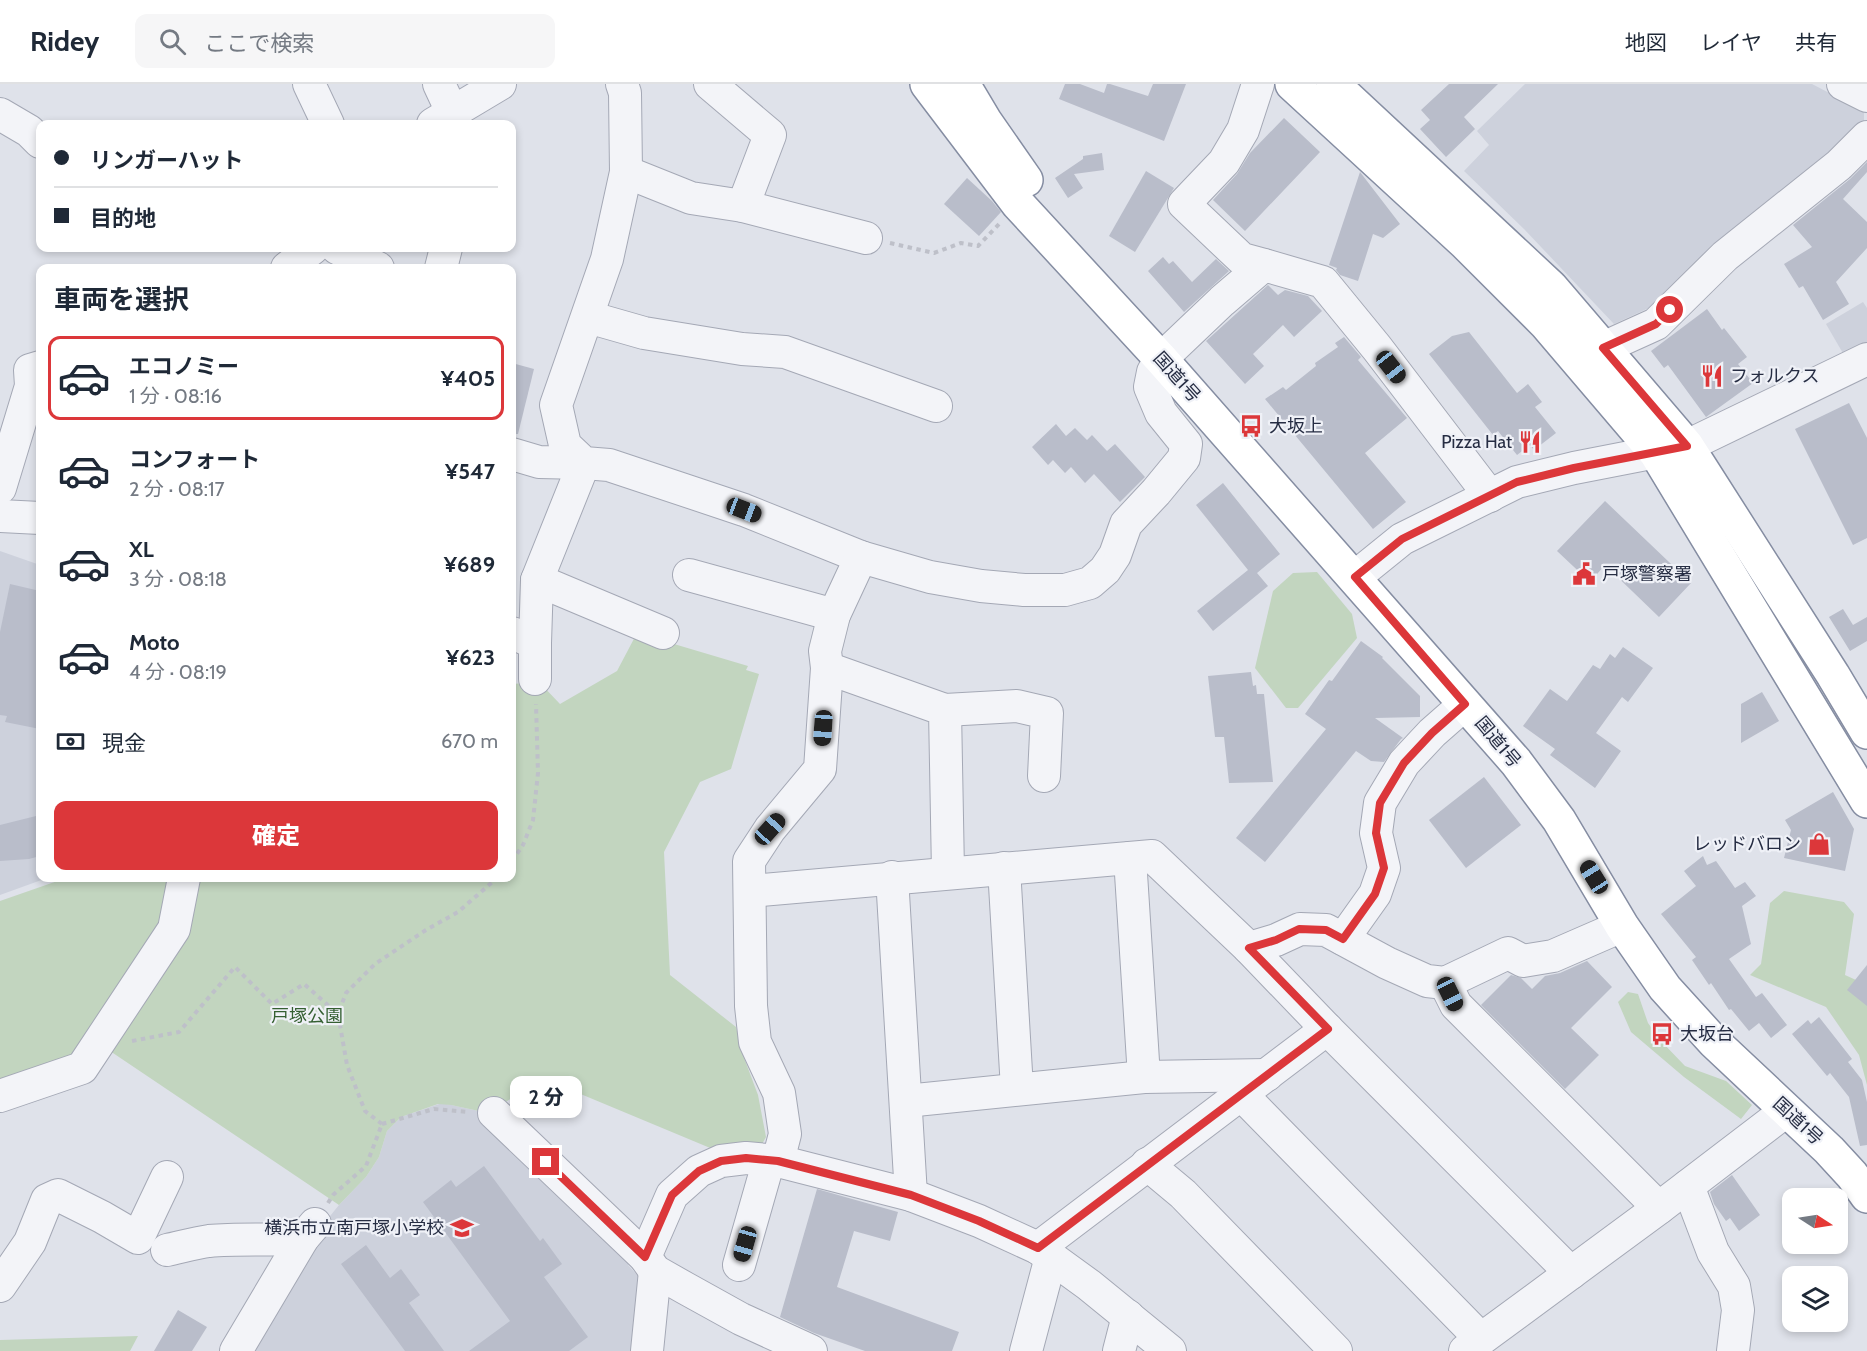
<!DOCTYPE html>
<html lang="ja">
<head>
<meta charset="utf-8">
<style>
	:root { --surface:#fff; --page:#f6f6f7; --text:#1f2937; --muted:#747a83; --line:#e0e1e3; --accent:#dc373a }
	body { margin:0; font-family:Cabin,"Noto Sans JP",sans-serif; background:var(--page); color:var(--text); height:100vh; display:flex; flex-direction:column; font-size:22px; white-space:nowrap }
	* { box-sizing:border-box; margin:0 }
	p { font-size:20px; color:var(--muted) }
	.icon { flex:none; width:33px; height:33px; fill:none; stroke:currentColor; stroke-width:2; stroke-linecap:round; stroke-linejoin:round }
	.map { position:relative; flex:1; overflow:hidden }
	.sheet { position:absolute; left:36px; top:180px; width:480px; height:618px; display:flex; flex-direction:column; background:var(--surface); border-radius:12px; box-shadow:0 3px 9px #0003 }
	.sheet>* { flex:none }
	.banner { position:absolute; left:36px; top:36px; width:480px; height:132px; border-radius:12px; box-shadow:0 3px 9px #0003; display:grid; align-content:center; height:132px; padding:0 18px; background:var(--surface) }
	.needle { width:39px; rotate:102deg }
	.fabs { position:absolute; left:1782px; top:1104px; display:grid; gap:12px }
	.fabs a { display:grid; place-items:center; width:66px; height:66px; border-radius:12px; background:var(--surface); box-shadow:0 3px 9px #0003; font-size:30px }
	.end { position:absolute; width:27px; height:27px; margin:-14px; border:8px solid #dc373a; background:#fff; box-shadow:0 0 0 3px #fff }
	.from { border-radius:50% }
	.bubble { position:absolute; height:42px; border-radius:12px; background:var(--surface); box-shadow:0 3px 9px #0003; font-size:20px; font-weight:800; line-height:42px; text-align:center }
	.car { position:absolute; width:18px; height:36px; margin:-18px -9px; border-radius:8px; box-shadow:0 0 4px 2px #0007; background:linear-gradient(#222 24%,#8ab4d8 0 40%,#222 0 76%,#8ab4d8 0 86%,#222 0) }
	.banner b { display:flex; align-items:center; gap:21px; height:57px; font-size:22px }
	.banner b+b { border-top:2px solid var(--line) }
	.banner i { width:15px; height:15px; background:var(--text) }
	ul { padding:0; list-style:none }
	li { display:flex; align-items:center; gap:18px; height:84px; margin:0 12px 9px; padding:0 6px; border:3px solid transparent; border-radius:12px }
	li div { flex:1 }
	li b { display:block; font-size:22px }
	li em { font-style:normal; font-weight:800 }
	li.current { border-color:var(--accent) }
	li>.icon { width:54px; height:54px; stroke-width:1.5 }
	h2 { padding:0 18px; font-size:27px; line-height:72px }
	.pay { display:flex; align-items:center; gap:15px; height:66px; padding:0 18px; font-size:22px }
	.pay p { margin-inline-start:auto }
	.cta { display:flex; gap:12px; margin-top:auto; padding:12px 18px }
	.cta a { flex:1; height:69px; border-radius:12px; background:var(--accent); color:#fff; font-size:24px; font-weight:800; line-height:69px; text-align:center }
	header { display:flex; align-items:center; gap:36px; box-sizing:border-box; height:84px; padding:0 30px; background:var(--surface); border-bottom:2px solid var(--line) }
	header strong { font-size:28px }
	nav { display:flex; gap:33px; margin-inline-start:auto; font-size:21px }
	.search { width:420px; height:54px; background:var(--page); display:flex; align-items:center; gap:15px; box-sizing:border-box; padding:0 21px; border-radius:12px; color:var(--muted); font-size:22px }
	.map>svg:first-child { display:block }
</style>
</head>
<body>
<header>
<strong>Ridey</strong>
<div class="search"><svg class="icon" aria-label="search" viewBox="0 0 24 24"><circle cx="10" cy="10" r="6"/><path d="M15 15l6 6"/></svg>ここで検索</div>
<nav><a>地図</a><a>レイヤ</a><a>共有</a></nav>
</header>
<div class="map">
<svg width="1867" height="1267" viewBox="0 0 1867 1267">
	<rect width="100%" height="100%" fill="#dfe2ea"/>
	<!-- built -->
	<g fill="#cdd1dc">
		<path d="M1525,0h287l52,27v15l-200,175 -50,23 -90,-95 -60,-58 25,-26 -12,-14z"/>
		<path d="M1863,218l4,6v35l-23,12 -18,-31z"/>
		<path d="M0,467l40,14v313h7l-47,17z"/>
		<path d="M442,1019l46,10 147,144 -7,8 20,22 -7,64h-398l58,-99 38,-47 27,-28 13,-20 8,-26 14,-14z"/>
	</g>
	<!-- green -->
	<g fill="#c2d5bf">
		<path d="M1317,488l35,42 5,24 -59,70h-12l-31,-40 18,-77 20,-18z"/>
		<path d="M637,549l111,33 -2,4 13,4 -28,95 -31,13 -36,70 6,123 66,52 7,28 15,40 8,42 -6,11 -45,2 -144,-60 -32,-9 -51,32 -37,-8 -13,-1 -37,13 -14,14 -8,26 -13,20 -27,28 -229,-154 -110,35v-185l66,-23h446v-194l27,-2 21,22 57,-33z"/>
		<path d="M1784,807l60,11 10,12 -9,61 22,10v100l-8,-30 -33,-48 -76,-32 11,-11 9,-61z"/>
		<path d="M1628,908l10,2 10,29 13,18 24,25 41,15 26,24 -11,14 -57,-42 -53,-45 -13,-30z"/>
		<path d="M138,1252l-8,15h-130v-11z"/>
	</g>
	<!-- building -->
	<g fill="#b9bdca">
		<path d="M1065,0h15l24,9 3,-9h3l38,12 5,-12h33l-22,57 -105,-42z"/>
		<path d="M1449,0h49l-34,33 11,12 -29,28 -26,-28 10,-9 -9,-10z"/>
		<path d="M1284,34l36,34 -75,79 -32,-31 24,-26 13,-21z"/>
		<path d="M1102,69l2,17 -30,4 9,14 -15,10 -13,-20 28,-19v-3z"/>
		<path d="M1867,78v10l-24,27 24,23v26l-31,34 13,22 -26,16 -20,-34 -4,2 -15,-24 28,-17 -19,-22 57,-46z"/>
		<path d="M1146,87l28,17 -39,64 -26,-16z"/>
		<path d="M1360,88l40,52 -17,14 -10,-4 -15,47 -18,-6 -4,-5 1,-2 -8,-3z"/>
		<path d="M967,94l25,23 9,11 -22,24 -35,-32z"/>
		<path d="M1163,173l6,7 4,-3 19,21 24,-23 13,12 -45,41 -36,-41z"/>
		<path d="M1268,201l10,10 7,-5 23,6 14,15 -28,26 -11,-12 -30,29 11,12 -19,18 -39,-43z"/>
		<path d="M1707,225l15,21 2,-2 23,29 -9,7 15,19 -47,34 -38,-52 -4,3 -13,-17z"/>
		<path d="M1469,248l48,61 11,-9 14,18 -7,5 21,26 -22,17 -4,-5 -13,10 -19,-24 -5,4 -64,-81 23,-18z"/>
		<path d="M1344,253l17,20 -3,3 49,58 -42,35 41,49 -33,27 -108,-130 18,-12 3,3 30,-24 -1,-3 23,-16 -3,-4z"/>
		<path d="M512,279l22,6 -16,65h-6z"/>
		<path d="M1849,319l18,35v100l-14,7 -58,-116z"/>
		<path d="M1056,340l10,12 9,-8 12,12 5,-5 15,16 8,-7 30,33 -25,25 -26,-28 -9,9 -14,-16 -6,6 -12,-13 -5,5 -16,-18z"/>
		<path d="M1223,399l57,71 -23,19 11,13 -55,45 -16,-20 51,-41 -52,-65z"/>
		<path d="M1605,417l86,82 -32,34 -54,-52 -15,17 -33,-31z"/>
		<path d="M10,500l30,7v138l-35,-7 2,-6 -7,-1v-83z"/>
		<path d="M1843,525l10,16 14,-8v24l-17,10 -21,-34z"/>
		<path d="M1361,557l22,16 -1,1 38,38v21l-45,1 28,20 -2,1 -17,23 -13,-1 -15,-10 -91,111 -29,-24 90,-109 -21,-15 24,-34 3,1z"/>
		<path d="M1623,563l30,21 -25,34 -6,-5 -26,36 25,18 -26,37 -45,-33 5,-6 -32,-23 27,-37 17,12 26,-36 7,4 10,-15 5,4z"/>
		<path d="M1251,588l2,14 3,-1 1,9h7l9,88 -44,1 -5,-46h-9l-7,-61z"/>
		<path d="M1762,608l17,29 -38,22v-39z"/>
		<path d="M1484,693l37,48 -55,43 -37,-48z"/>
		<path d="M1833,708l21,37 -9,42 -61,-13 7,-28 -6,-10z"/>
		<path d="M40,731v41l-11,3 -29,2v-36z"/>
		<path d="M1703,772l4,9 9,-4 19,27 10,-6 11,14 -14,10 9,38 -22,15 27,38 6,-4 25,32 -16,13 -12,-15 -10,8 -18,-22 -2,1 -18,-27 -2,2 -17,-25 4,-3 -35,-43 35,-28 -12,-15z"/>
		<path d="M1587,877l25,26 -41,41 28,27 -34,34 -84,-84 30,-30 10,3 11,11 13,-13 15,-3z"/>
		<path d="M1867,881v41l-20,-16z"/>
		<path d="M1819,933l33,42 -4,3 14,18 5,22v43l-7,1 -11,-49 -19,-24 -3,3 -35,-42 16,-14 3,4z"/>
		<path d="M484,1082l56,75 3,-3 19,26 -18,13 44,60 -19,14h-100l41,-30 -87,-119 28,-22 5,7z"/>
		<path d="M1732,1091l28,40 -21,16 -9,-13 -4,3 -12,-17 -4,-12z"/>
		<path d="M817,1105l81,23 -8,29 -36,-10 -17,56 122,45 -7,19h-87l-51,-18 -34,-16z"/>
		<path d="M366,1161l24,33 11,-9 19,26 -11,8 35,48h-39l-64,-87z"/>
		<path d="M178,1226l29,17 -15,24h-38z"/>
	</g>
	<g fill="none" stroke-linecap="round" stroke-linejoin="round">
		<!-- minor casing -->
		<g stroke="#a4a8b5" stroke-width="34">
			<g id="minor">
				<path d="M309,0l19,40"/>
				<path d="M439,0l14,30 1,10"/>
				<path d="M622,0l3,9 1,79 -19,87 -51,146 9,40 19,18 25,2 135,45 117,47 69,20 51,9 43,4h41l25,-7 15,-13 10,-15 11,-31 30,-32 28,-34 2,-14 -25,-31 -11,-26 3,-15 8,-13 61,-58 42,-36 59,17 54,66 113,148"/>
				<path d="M710,0l60,51 -27,71"/>
				<path d="M1258,0l-15,46 -19,32 -40,42 58,55 22,6"/>
				<path d="M1843,0l24,12"/>
				<path d="M0,30l29,17 11,11"/>
				<path d="M433,40l67,-40"/>
				<path d="M626,88l65,26 52,8 123,32"/>
				<path d="M337,164l41,20"/>
				<path d="M287,184l26,-20"/>
				<path d="M441,184l5,-20"/>
				<path d="M588,233l56,16 98,16 43,3 151,54"/>
				<path d="M1603,264l53,-24 69,-68 114,-91 28,-28"/>
				<path d="M512,370l27,8 45,1 -47,117 -2,63 -23,-10"/>
				<path d="M0,404l31,-102 -1,-16 10,-3"/>
				<path d="M0,432l40,2"/>
				<path d="M689,491l145,40"/>
				<path d="M1355,493l47,-38 115,-57 57,-14 113,-22 180,-87"/>
				<path d="M537,496l126,53"/>
				<path d="M535,559v36"/>
				<path d="M827,584l118,42 3,162"/>
				<path d="M945,626l72,-4 30,7 -3,63"/>
				<path d="M1130,774l14,219"/>
				<path d="M1004,784l13,221"/>
				<path d="M892,793l19,318"/>
				<path d="M750,807l402,-35 97,92 78,81 244,244"/>
				<path d="M1343,855l32,-45 9,-26 -8,-35 4,-30 24,-40 28,-30 33,-29"/>
				<path d="M1249,864l27,-8 24,-11 26,1 61,33 40,18 18,2 63,-30 15,8 30,-5 69,-30"/>
				<path d="M1445,899l11,22 203,203"/>
				<path d="M1241,1010l240,245"/>
				<path d="M0,1012l82,-28 92,-139 10,-51"/>
				<path d="M906,1017l238,-24 123,-2"/>
				<path d="M494,1029l151,144 10,14 30,17 56,31 70,32"/>
				<path d="M778,1077l7,-27 -6,-41 -24,-51 -4,-36 -2,-145 21,-32 50,-60 7,-101 -2,-17 9,-36 27,-58"/>
				<path d="M1147,1080l36,30 153,157"/>
				<path d="M1688,1102l25,66 21,34 4,24 -5,41"/>
				<path d="M1038,1164l289,-219"/>
				<path d="M167,1166c14,-3 28,-7 42,-9 31,-3 62,0 94,-3"/>
				<path d="M645,1173l27,-62 27,-24 22,-10 25,-3 32,3 133,34 68,26 59,27 51,37 81,66"/>
				<path d="M739,1181l30,-105"/>
				<path d="M0,1202l30,-44 17,-42 11,-5 44,22 36,21 29,-61"/>
				<path d="M236,1267l67,-113 12,-14"/>
				<path d="M647,1267l8,-80"/>
				<path d="M1026,1267l25,-94"/>
				<path d="M1119,1267l9,-35"/>
				<path d="M1465,1267l194,-143 127,-97"/>
			</g>
		</g>
		<!-- highway casing -->
		<g stroke="#858da2" stroke-width="36">
			<g id="highway">
				<path d="M927,0l91,120 143,155 355,403 43,58 63,106 43,62 49,54 115,108 23,25 15,21"/>
				<path d="M963,0l22,37 41,59"/>
				<path d="M1292,0l173,159 81,81 110,129 211,348"/>
				<path d="M1333,0l218,203 136,159 146,229 34,57"/>
			</g>
		</g>
		<!-- path -->
		<g stroke="#bec0c9" stroke-width="4" stroke-dasharray="4.5 4.5" stroke-linecap="butt">
			<path d="M890,159l44,10 27,-10 17,3 23,-24"/>
			<path d="M512,777l11,-16 10,-25 5,-47 -2,-69"/>
			<path d="M132,957l47,-9 56,-65 37,37 32,-20 34,30"/>
			<path d="M382,1040l-17,-13 -18,-46 -9,-51 8,-21 29,-29 51,-34 32,-18 39,-34"/>
			<path d="M382,1040l52,-15 35,3"/>
			<path d="M328,1119l5,-8 33,-29 16,-42"/>
		</g>
		<!-- minor -->
		<use href="#minor" stroke="#f3f4f8" stroke-width="32"/>
		<!-- highway -->
		<use href="#highway" stroke="#fff" stroke-width="33"/>
	</g>
	<g fill="none" stroke-linecap="round" stroke-linejoin="round">
		<!-- route -->
		<path stroke="#dc373a" stroke-width="8" d="M546,1078l99,95 27,-62 27,-24 22,-10 25,-3 32,3 133,34 68,26 59,27 290,-219 -79,-81 27,-8 23,-11 27,1 17,9 32,-45 9,-26 -8,-35 4,-30 24,-40 28,-30 33,-29 -110,-127 47,-38 115,-57 57,-14 113,-22 -84,-98 53,-24 14,-14"/>
	</g>
	<!-- icons -->
	<defs>
		<g id="restaurant-bare" transform="scale(1.8)"><path d="M-5-6h1v4h1v-4h1v4h1v-4h1v5L-1.5 .5V6h-2V.5L-5-1ZM5-6V6H3V1.5H1.5Q1.5-4 5-6Z" fill="#dc373a" stroke="#eff1f7" stroke-width="2.5" paint-order="stroke"/></g>
		<g id="bus-bare" transform="scale(1.8)"><path d="M-5-6H5V4H4V6H2V4H-2V6H-4V4H-5ZM-3.5-4V0h7V-4ZM-3.5 1.2v1.5H-2V1.2ZM2 1.2v1.5H3.5V1.2Z" fill="#dc373a" stroke="#eff1f7" stroke-width="2.5" paint-order="stroke"/></g>
		<g id="civic-bare" transform="scale(1.8)"><path d="M-.6-6.5H3V-4.5H.6V-3L4-1V1h2V6H-6V1h2V-1L-.6-3ZM-1.2 2.5V6h2.4V2.5Z" fill="#dc373a" stroke="#eff1f7" stroke-width="2.5" paint-order="stroke"/></g>
		<g id="shop-bare" transform="scale(1.8)"><path d="M-5-2.5h2.3a2.7 3.5 0 0 1 5.4 0H5L5.5 6h-11ZM-1.5-2.5h3a1.5 2.3 0 0 0-3 0Z" fill="#dc373a" stroke="#eff1f7" stroke-width="2.5" paint-order="stroke"/></g>
		<g id="school-bare" transform="scale(1.8)"><path d="M0-5L7-2L0 1L-7-2ZM-4 1L0 2.5L4 1V4Q0 6-4 4Z" fill="#dc373a" stroke="#eff1f7" stroke-width="2.5" paint-order="stroke"/></g>
	</defs>
	<g fill-rule="evenodd">
		<use href="#restaurant-bare" x="1712" y="292"/>
		<use href="#bus-bare" x="1251" y="342"/>
		<use href="#restaurant-bare" x="1530" y="358"/>
		<use href="#civic-bare" x="1584" y="490"/>
		<use href="#shop-bare" x="1819" y="760"/>
		<use href="#bus-bare" x="1662" y="950"/>
		<use href="#school-bare" x="462" y="1144"/>
	</g>
	<g text-anchor="middle" stroke-width="4.5" stroke-linejoin="round" paint-order="stroke">
		<!-- poi labels -->
		<g font-size="18" fill="#262d43" stroke="#eff1f7" text-anchor="start">
			<text x="1730" y="298">フォルクス</text>
			<text x="1269" y="348">大坂上</text>
			<text x="1512" y="364" text-anchor="end">Pizza Hat</text>
			<text x="1602" y="496">戸塚警察署</text>
			<text x="1801" y="766" text-anchor="end">レッドバロン</text>
			<text x="1680" y="956">大坂台</text>
			<text x="444" y="1150" text-anchor="end">横浜市立南戸塚小学校</text>
		</g>
		<!-- street labels -->
		<g font-size="18" fill="#262d43" stroke="#eff1f7">
			<text transform="translate(1177 293) rotate(48)" y="6">国道1号</text>
			<text transform="translate(1498 658) rotate(50)" y="6">国道1号</text>
			<text transform="translate(1798 1037) rotate(43)" y="6">国道1号</text>
		</g>
		<!-- park labels -->
		<g font-size="18" fill="#356032" stroke="#eff1f7">
			<text x="307" y="938">戸塚公園</text>
		</g>
	</g>
</svg>
<div class="fabs">
<a><svg class="needle" viewBox="-14 -14 28 28"><path d="M0-13l5 13h-10z" fill="#e53935"/><path d="M0 13l5-13h-10z" fill="#747a83"/></svg></a>
<a><svg class="icon" aria-label="layers" viewBox="0 0 24 24"><path d="M12 4l9 5-9 5-9-5zM3 14l9 5 9-5"/></svg></a>
</div>
<i class="end from" style="left:1670px;top:226px"></i>
<i class="end" style="left:546px;top:1078px"></i>
<div class="bubble" style="left:510px;top:992px;width:72px">2 分</div>
<i class="car" style="left:1391px;top:283px;rotate:142deg"></i>
<i class="car" style="left:744px;top:426px;rotate:111deg"></i>
<i class="car" style="left:823px;top:644px;rotate:184deg"></i>
<i class="car" style="left:770px;top:745px;rotate:42deg"></i>
<i class="car" style="left:1594px;top:793px;rotate:328deg"></i>
<i class="car" style="left:1450px;top:910px;rotate:154deg"></i>
<i class="car" style="left:745px;top:1160px;rotate:196deg"></i>
<div class="banner">
<b><i class="from"></i>リンガーハット</b>
<b><i></i>目的地</b>
</div>
<section class="sheet">
<h2>車両を選択</h2>
<ul>
<li class="current"><svg class="icon" aria-label="car" viewBox="0 0 24 24"><path d="M5 17H2v-5l4-1 3-4h7l3 4 3 1v5h-3M9 17h6M6 11h13"/><circle cx="7" cy="17" r="2"/><circle cx="17" cy="17" r="2"/></svg><div><b>エコノミー</b><p>1 分 · 08:16</p></div><em>¥405</em></li>
<li><svg class="icon" aria-label="car" viewBox="0 0 24 24"><path d="M5 17H2v-5l4-1 3-4h7l3 4 3 1v5h-3M9 17h6M6 11h13"/><circle cx="7" cy="17" r="2"/><circle cx="17" cy="17" r="2"/></svg><div><b>コンフォート</b><p>2 分 · 08:17</p></div><em>¥547</em></li>
<li><svg class="icon" aria-label="car" viewBox="0 0 24 24"><path d="M5 17H2v-5l4-1 3-4h7l3 4 3 1v5h-3M9 17h6M6 11h13"/><circle cx="7" cy="17" r="2"/><circle cx="17" cy="17" r="2"/></svg><div><b>XL</b><p>3 分 · 08:18</p></div><em>¥689</em></li>
<li><svg class="icon" aria-label="car" viewBox="0 0 24 24"><path d="M5 17H2v-5l4-1 3-4h7l3 4 3 1v5h-3M9 17h6M6 11h13"/><circle cx="7" cy="17" r="2"/><circle cx="17" cy="17" r="2"/></svg><div><b>Moto</b><p>4 分 · 08:19</p></div><em>¥623</em></li>
</ul>
<div class="pay"><svg class="icon" aria-label="cash" viewBox="0 0 24 24"><path d="M3 7h18v10H3z"/><circle cx="12" cy="12" r="2"/></svg>現金<p>670 m</p></div>
<div class="cta"><a>確定</a></div>
</section>
</div>
</body>
</html>
